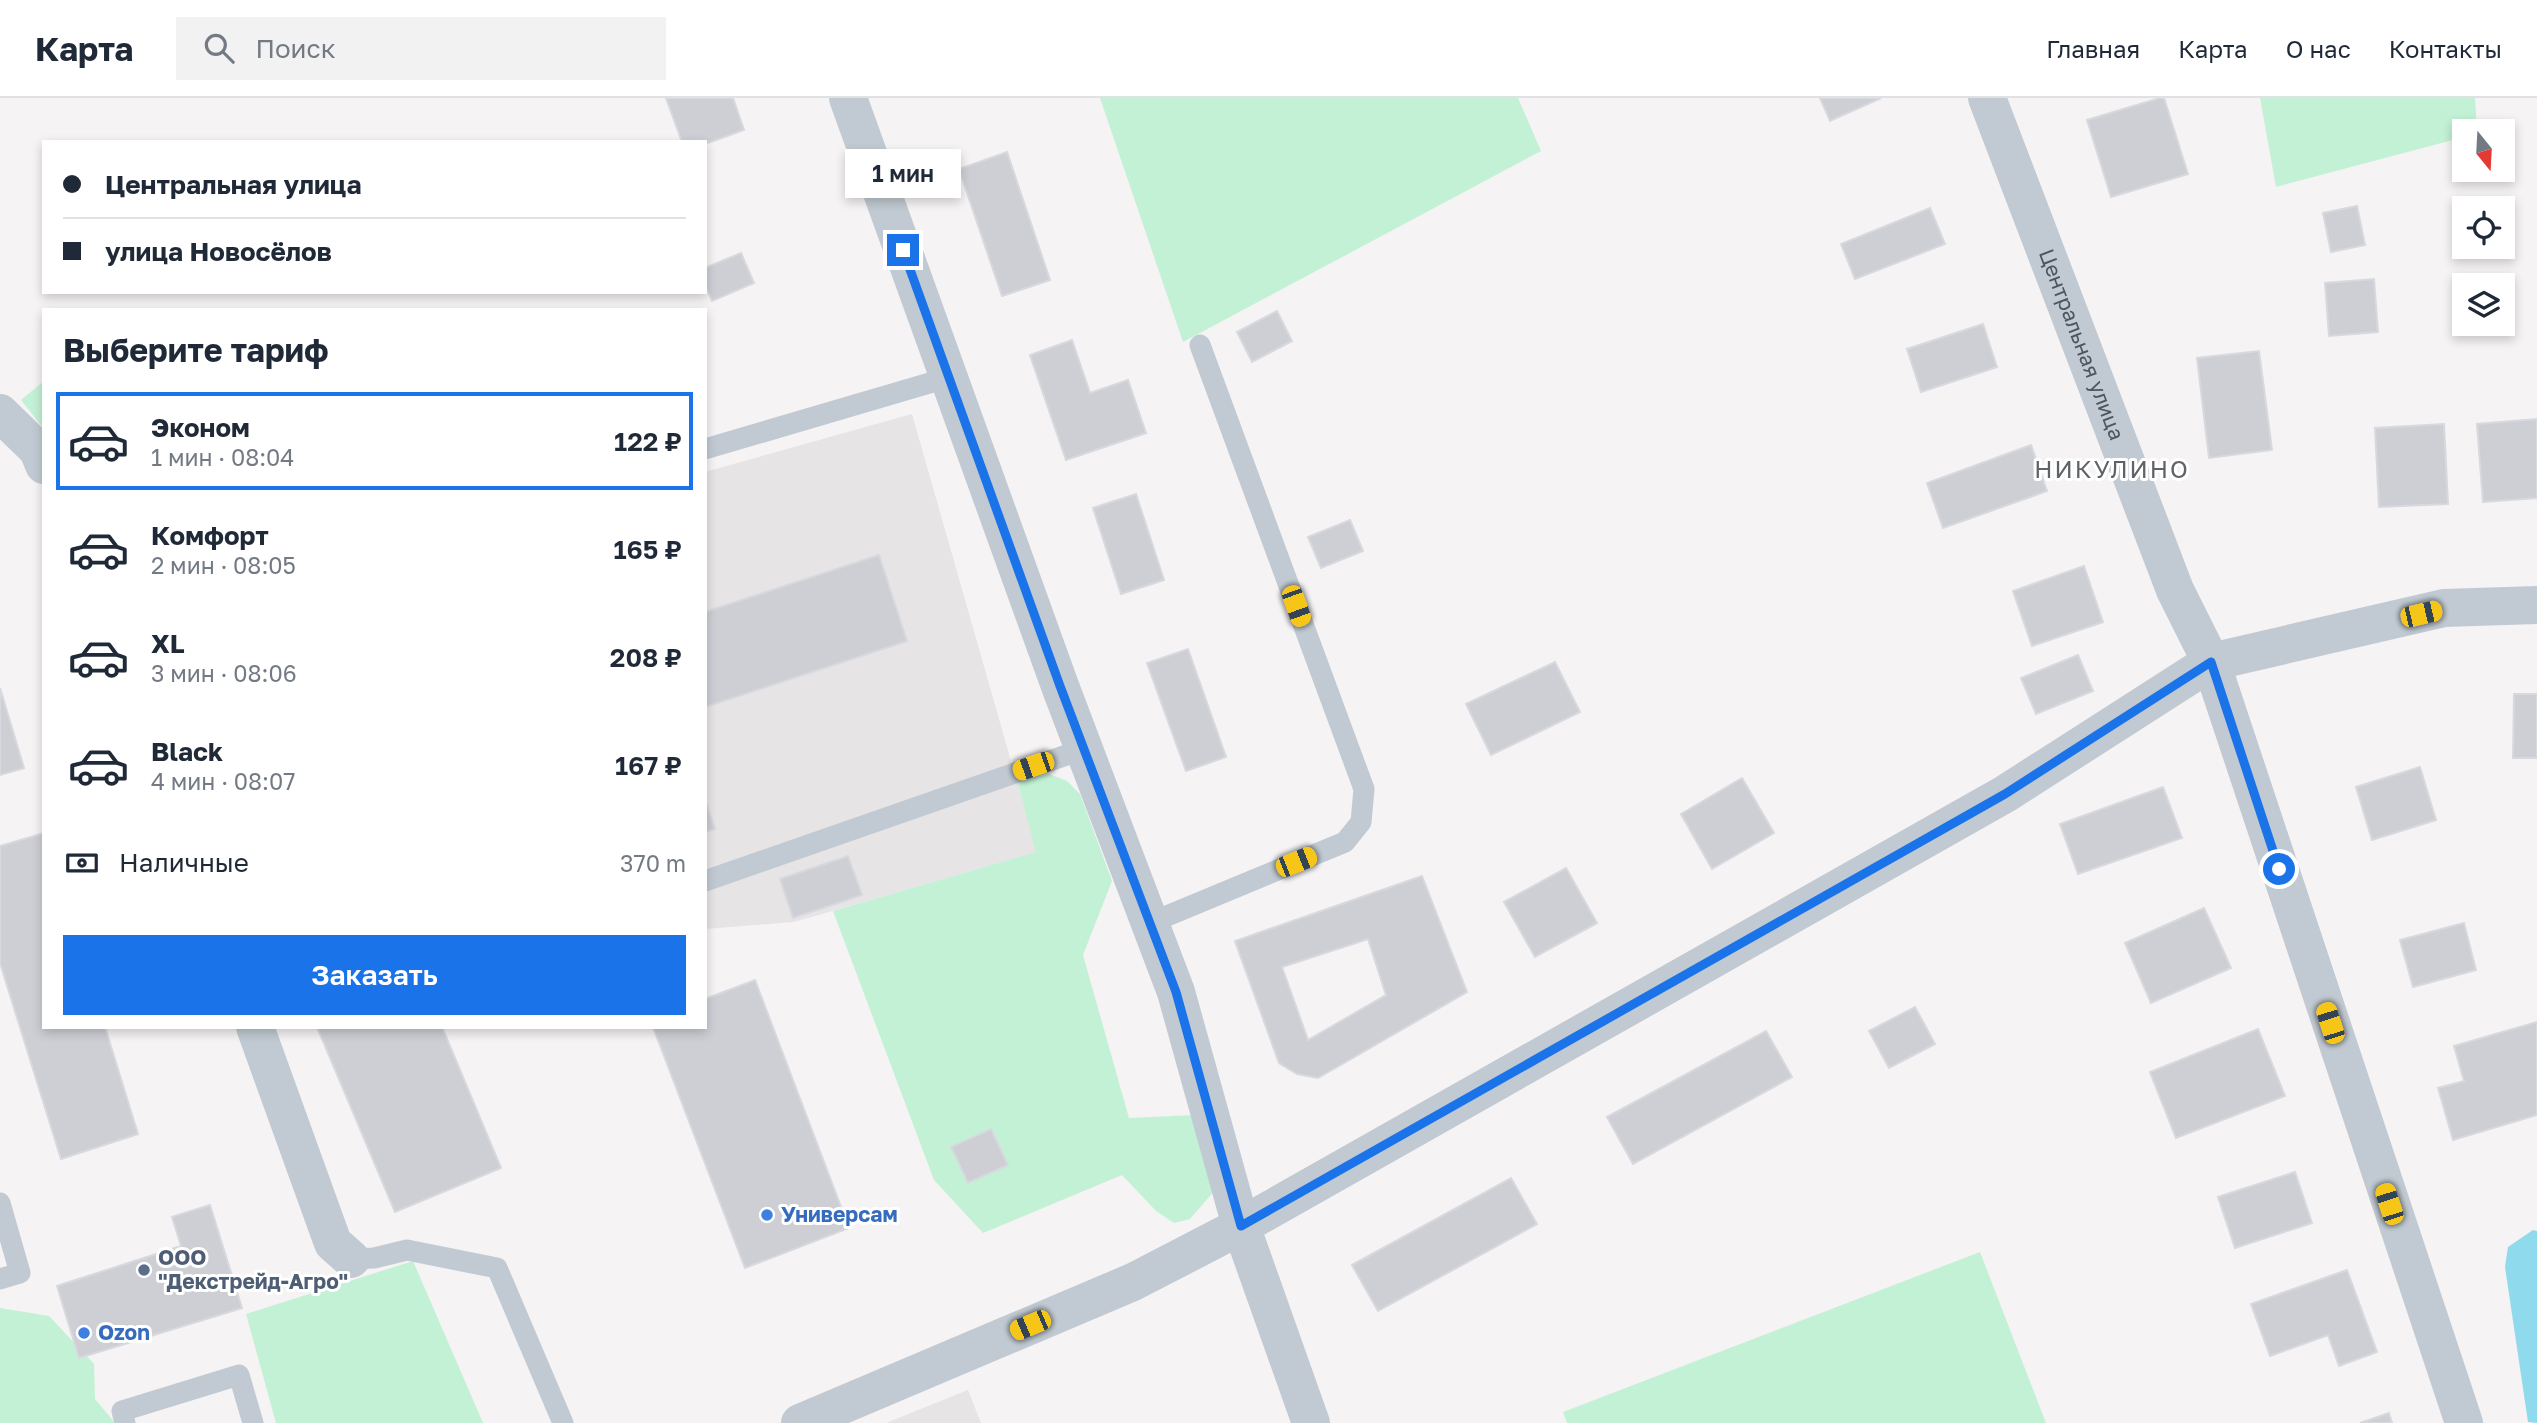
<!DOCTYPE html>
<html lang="ru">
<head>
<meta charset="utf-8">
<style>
	:root { --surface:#fff; --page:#f2f2f3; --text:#1f2937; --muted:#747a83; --line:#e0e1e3; --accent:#1a73e8 }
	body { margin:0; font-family:"Golos Text",sans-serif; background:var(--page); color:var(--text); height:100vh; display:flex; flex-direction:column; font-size:26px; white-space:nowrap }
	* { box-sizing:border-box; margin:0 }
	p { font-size:23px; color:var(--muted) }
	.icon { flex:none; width:38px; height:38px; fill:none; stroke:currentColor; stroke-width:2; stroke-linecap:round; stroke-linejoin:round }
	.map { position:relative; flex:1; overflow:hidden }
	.details { position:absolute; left:42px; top:210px; width:665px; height:721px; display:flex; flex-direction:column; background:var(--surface); border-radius:0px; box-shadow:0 4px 10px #0003 }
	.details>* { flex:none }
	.top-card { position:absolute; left:42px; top:42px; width:665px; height:154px; border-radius:0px; box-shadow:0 4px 10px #0003; display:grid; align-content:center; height:154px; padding:0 21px; background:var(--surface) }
	.needle { width:46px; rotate:162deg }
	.controls { position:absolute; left:2452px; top:21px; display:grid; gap:14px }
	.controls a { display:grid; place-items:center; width:63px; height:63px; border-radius:0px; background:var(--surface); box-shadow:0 4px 10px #0003; font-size:35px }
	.end { position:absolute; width:32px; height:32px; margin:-16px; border:9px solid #1a73e8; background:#fff; box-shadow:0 0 0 4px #fff }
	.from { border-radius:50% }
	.bubble { position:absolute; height:49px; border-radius:0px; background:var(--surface); box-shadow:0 4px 10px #0003; font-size:23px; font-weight:600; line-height:49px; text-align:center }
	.car { position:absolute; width:21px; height:42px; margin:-21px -10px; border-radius:9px; box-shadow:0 0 5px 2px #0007; background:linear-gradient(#f5c518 24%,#345 0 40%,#f5c518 0 76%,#345 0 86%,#f5c518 0) }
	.top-card b { display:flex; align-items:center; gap:24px; height:66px; font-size:26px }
	.top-card b+b { border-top:2px solid var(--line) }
	.top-card i { width:18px; height:18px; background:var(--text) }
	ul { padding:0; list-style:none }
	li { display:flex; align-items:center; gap:21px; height:98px; margin:0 14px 10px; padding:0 7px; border:4px solid transparent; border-radius:0px }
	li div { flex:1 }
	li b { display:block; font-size:26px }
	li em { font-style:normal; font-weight:600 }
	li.on { border-color:var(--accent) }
	li>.icon { width:63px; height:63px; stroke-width:1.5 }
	h2 { padding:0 21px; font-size:32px; line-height:84px }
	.pay { display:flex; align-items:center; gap:18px; height:77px; padding:0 21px; font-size:26px }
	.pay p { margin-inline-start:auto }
	.button { display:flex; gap:14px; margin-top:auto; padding:14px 21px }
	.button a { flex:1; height:80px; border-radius:0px; background:var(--accent); color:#fff; font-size:28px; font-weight:600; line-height:80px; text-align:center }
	header { display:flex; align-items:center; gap:42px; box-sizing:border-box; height:98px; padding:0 35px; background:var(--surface); border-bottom:2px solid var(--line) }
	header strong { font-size:33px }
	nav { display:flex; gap:38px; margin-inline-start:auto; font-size:24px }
	.search { width:490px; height:63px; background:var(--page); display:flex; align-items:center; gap:18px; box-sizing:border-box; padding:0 24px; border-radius:0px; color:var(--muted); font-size:26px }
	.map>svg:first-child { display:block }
</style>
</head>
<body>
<header>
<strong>Карта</strong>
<div class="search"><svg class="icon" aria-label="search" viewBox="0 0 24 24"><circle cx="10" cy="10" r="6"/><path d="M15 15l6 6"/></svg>Поиск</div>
<nav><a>Главная</a><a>Карта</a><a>О нас</a><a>Контакты</a></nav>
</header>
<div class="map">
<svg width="2537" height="1325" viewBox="0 0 2537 1325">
	<rect width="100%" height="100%" fill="#f5f3f3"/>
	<!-- education -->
	<g fill="#e6e4e5">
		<path d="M912,316l125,438 -243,70 -89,7v-457z"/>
		<path d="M968,1292l13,33h-95z"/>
	</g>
	<!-- green -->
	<g fill="#c3f1d5">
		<path d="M1100,0h418l23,53 -358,191z"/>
		<path d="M2260,0h215l2,33h-13v6l-188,50z"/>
		<path d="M44,283v48l-23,-29z"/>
		<path d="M1049,676l18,7 13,13 32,87 -29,74 46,163 66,-3 20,75 -25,29 -16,4 -18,-12 -34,-36 -139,58 -49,-53 -101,-269 203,-59 -19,-71z"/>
		<path d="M1980,1154l66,171h-479l-4,-11z"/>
		<path d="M413,1163l70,162h-207l-30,-109z"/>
		<path d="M0,1210l49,8 45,48 1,35 20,24h-115z"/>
	</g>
	<!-- water -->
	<path fill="#90daee" d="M2533,1132l4,1v192l-9,-1 -23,-155 3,-20z"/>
	<!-- building -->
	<g fill="#cdcfd5" stroke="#d7d9de" stroke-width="2" fill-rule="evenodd">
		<path d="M666,0h67l11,32 -39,14 -23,-2z"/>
		<path d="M1820,0h61l-51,23z"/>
		<path d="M2160,0h4l24,76 -77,23 -24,-77z"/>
		<path d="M1007,54l43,128 -48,16 -43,-127z"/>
		<path d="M2357,108l8,39 -34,7 -8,-39z"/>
		<path d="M1930,110l15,36 -90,35 -14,-35z"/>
		<path d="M741,155l13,30 -42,18 -7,-16v-17z"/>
		<path d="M2374,181l4,53 -49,4 -4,-53z"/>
		<path d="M1277,213l15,30 -40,21 -15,-30z"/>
		<path d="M1983,226l14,43 -76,25 -14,-43z"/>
		<path d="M1072,242l18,53 38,-13 18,53 -80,27 -36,-105z"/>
		<path d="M2259,253l13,99 -63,8 -12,-100z"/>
		<path d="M2537,321v79l-54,4 -6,-78z"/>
		<path d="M2444,326l4,80 -69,3 -4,-79z"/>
		<path d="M2031,347l16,46 -104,37 -16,-45z"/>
		<path d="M1136,396l28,86 -43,14 -28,-86z"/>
		<path d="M1350,422l13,31 -42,17 -13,-31z"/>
		<path d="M879,457l28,86 -202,66v-95z"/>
		<path d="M2084,468l19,56 -71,24 -19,-55z"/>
		<path d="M1188,551l38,108 -40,14 -39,-108z"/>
		<path d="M2078,557l15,36 -57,23 -15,-36z"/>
		<path d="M1555,564l25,50 -89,43 -25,-51z"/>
		<path d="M0,590l24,80 -24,7z"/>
		<path d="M2514,596h23v64h-24z"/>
		<path d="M2420,669l16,53 -64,20 -16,-53z"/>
		<path d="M1742,680l32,55 -62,36 -31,-55z"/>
		<path d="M2163,689l19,51 -104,36 -18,-50z"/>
		<path d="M705,701l10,30 -10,3z"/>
		<path d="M44,735v194h61l33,107 -77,25 -61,-196v-117z"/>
		<path d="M848,758l14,39 -69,23 -13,-39z"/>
		<path d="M1566,770l31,55 -62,34 -31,-55z"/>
		<path d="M1422,778l45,116 -149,86 -21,-4 -18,-11 -44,-122zM1368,841l18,56 -78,45 -26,-73z"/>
		<path d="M2204,810l27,60 -80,35 -26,-60z"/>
		<path d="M2464,825l12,47 -63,17 -13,-47z"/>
		<path d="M755,882l94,248 -104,40 -92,-241h52v-28z"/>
		<path d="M1915,909l20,37 -46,24 -20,-37z"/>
		<path d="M2537,924v93l-84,25 -15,-52 26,-7 -10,-35z"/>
		<path d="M317,929h125l59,141 -106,44z"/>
		<path d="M2258,931l27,67 -109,42 -26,-66z"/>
		<path d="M1766,933l26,46 -159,87 -26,-47z"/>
		<path d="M991,1031l17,36 -40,18 -17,-36z"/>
		<path d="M2295,1074l17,51 -77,25 -17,-51z"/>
		<path d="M1511,1080l26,46 -159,87 -26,-46z"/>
		<path d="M210,1107l32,103 -163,50 -22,-72 124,-40 -9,-29z"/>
		<path d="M2347,1172l30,82 -38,14 -11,-31 -58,21 -19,-52z"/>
		<path d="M2389,1315l3,10h-32z"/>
	</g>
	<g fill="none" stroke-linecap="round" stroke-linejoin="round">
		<!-- service -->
		<g stroke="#c1cad2" stroke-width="21">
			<path d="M705,351l245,-72"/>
			<path d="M705,783l379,-132"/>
			<path d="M1150,825l195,-81 16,-20 3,-33 -164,-444"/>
			<path d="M0,1105l20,70 -20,6"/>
			<path d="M351,1161l23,-1 33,-8 90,18 66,155"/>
			<path d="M125,1325l-3,-12 117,-36 14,48"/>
		</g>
		<!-- minor -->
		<g stroke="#c1cad2" stroke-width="38">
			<path d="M848,0l212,588 116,306 65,234 70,197"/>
			<path id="s1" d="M1987,0l188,492 36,72 253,761"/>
			<path d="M0,315l38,37 6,15"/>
			<path d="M255,929l78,216 18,16"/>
			<path d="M800,1325l333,-141 108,-56 764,-432 206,-132 233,-54 93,-3"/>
		</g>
	</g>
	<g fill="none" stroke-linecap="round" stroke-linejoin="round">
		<!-- route -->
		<path stroke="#1a73e8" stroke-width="9" d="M903,152l157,436 116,306 65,234 764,-432 206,-132 68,207"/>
	</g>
	<!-- markers -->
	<g fill="#3f7fe0" stroke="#fff" stroke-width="2.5">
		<circle cx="767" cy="1117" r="7"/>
		<circle cx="84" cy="1235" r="7"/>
	</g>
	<circle fill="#5c6f8a" stroke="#fff" stroke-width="2.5" cx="144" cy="1172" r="7"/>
	<g text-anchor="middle" stroke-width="6" stroke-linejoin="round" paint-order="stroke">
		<!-- street labels -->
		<g font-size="21" fill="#4a5661" stroke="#fff">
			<text dy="7" stroke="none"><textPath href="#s1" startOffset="264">Центральная улица</textPath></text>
		</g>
		<!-- shop labels -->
		<g font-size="21" font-weight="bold" fill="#366cbe" stroke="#fff" text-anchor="start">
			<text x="781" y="1124">Универсам</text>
			<text x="98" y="1242">Ozon</text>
		</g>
		<!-- service labels -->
		<g font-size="21" font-weight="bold" fill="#4e5e75" stroke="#fff" text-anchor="start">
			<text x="158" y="1167">ООО<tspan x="158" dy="24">"Декстрейд-Агро"</tspan></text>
		</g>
		<!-- quarter labels -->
		<g font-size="24" letter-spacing="2" fill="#5f6368" stroke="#fff">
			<text x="2112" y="380">НИКУЛИНО</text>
		</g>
	</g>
</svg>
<div class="controls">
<a><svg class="needle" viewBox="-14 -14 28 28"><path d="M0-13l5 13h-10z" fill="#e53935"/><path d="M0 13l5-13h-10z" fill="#747a83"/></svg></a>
<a><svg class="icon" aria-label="locate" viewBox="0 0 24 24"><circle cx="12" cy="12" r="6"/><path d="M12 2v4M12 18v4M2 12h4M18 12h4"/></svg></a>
<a><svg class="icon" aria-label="layers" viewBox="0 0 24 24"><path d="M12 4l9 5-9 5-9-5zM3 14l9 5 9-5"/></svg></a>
</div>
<i class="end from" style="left:2279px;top:771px"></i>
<i class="end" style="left:903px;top:152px"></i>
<div class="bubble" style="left:845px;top:51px;width:116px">1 мин</div>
<i class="car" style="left:1296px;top:508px;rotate:160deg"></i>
<i class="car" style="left:2421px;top:516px;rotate:77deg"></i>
<i class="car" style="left:1033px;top:668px;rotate:251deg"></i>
<i class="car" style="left:1296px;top:764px;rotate:68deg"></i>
<i class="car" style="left:2330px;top:925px;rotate:342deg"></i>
<i class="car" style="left:2389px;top:1106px;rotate:342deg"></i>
<i class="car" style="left:1030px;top:1227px;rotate:247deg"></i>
<div class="top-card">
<b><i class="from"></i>Центральная улица</b>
<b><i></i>улица Новосёлов</b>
</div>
<section class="details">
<h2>Выберите тариф</h2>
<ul>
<li class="on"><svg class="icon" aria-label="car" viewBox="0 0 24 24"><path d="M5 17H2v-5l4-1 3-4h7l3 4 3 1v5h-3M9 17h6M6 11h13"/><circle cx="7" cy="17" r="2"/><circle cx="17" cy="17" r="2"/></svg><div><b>Эконом</b><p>1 мин · 08:04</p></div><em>122 ₽</em></li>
<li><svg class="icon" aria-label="car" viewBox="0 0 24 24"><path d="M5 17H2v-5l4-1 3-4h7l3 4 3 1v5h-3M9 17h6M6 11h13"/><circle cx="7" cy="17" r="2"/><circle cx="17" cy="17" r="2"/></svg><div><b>Комфорт</b><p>2 мин · 08:05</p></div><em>165 ₽</em></li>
<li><svg class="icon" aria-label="car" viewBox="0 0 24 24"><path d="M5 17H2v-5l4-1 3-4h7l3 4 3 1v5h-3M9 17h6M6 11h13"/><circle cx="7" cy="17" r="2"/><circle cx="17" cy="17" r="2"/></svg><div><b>XL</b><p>3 мин · 08:06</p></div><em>208 ₽</em></li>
<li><svg class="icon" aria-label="car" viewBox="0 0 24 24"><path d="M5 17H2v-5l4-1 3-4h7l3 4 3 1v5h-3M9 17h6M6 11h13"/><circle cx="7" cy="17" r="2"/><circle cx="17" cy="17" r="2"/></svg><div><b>Black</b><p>4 мин · 08:07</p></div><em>167 ₽</em></li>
</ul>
<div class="pay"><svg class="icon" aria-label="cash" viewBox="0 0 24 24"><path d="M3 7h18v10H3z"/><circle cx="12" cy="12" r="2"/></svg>Наличные<p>370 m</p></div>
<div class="button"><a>Заказать</a></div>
</section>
</div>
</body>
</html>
